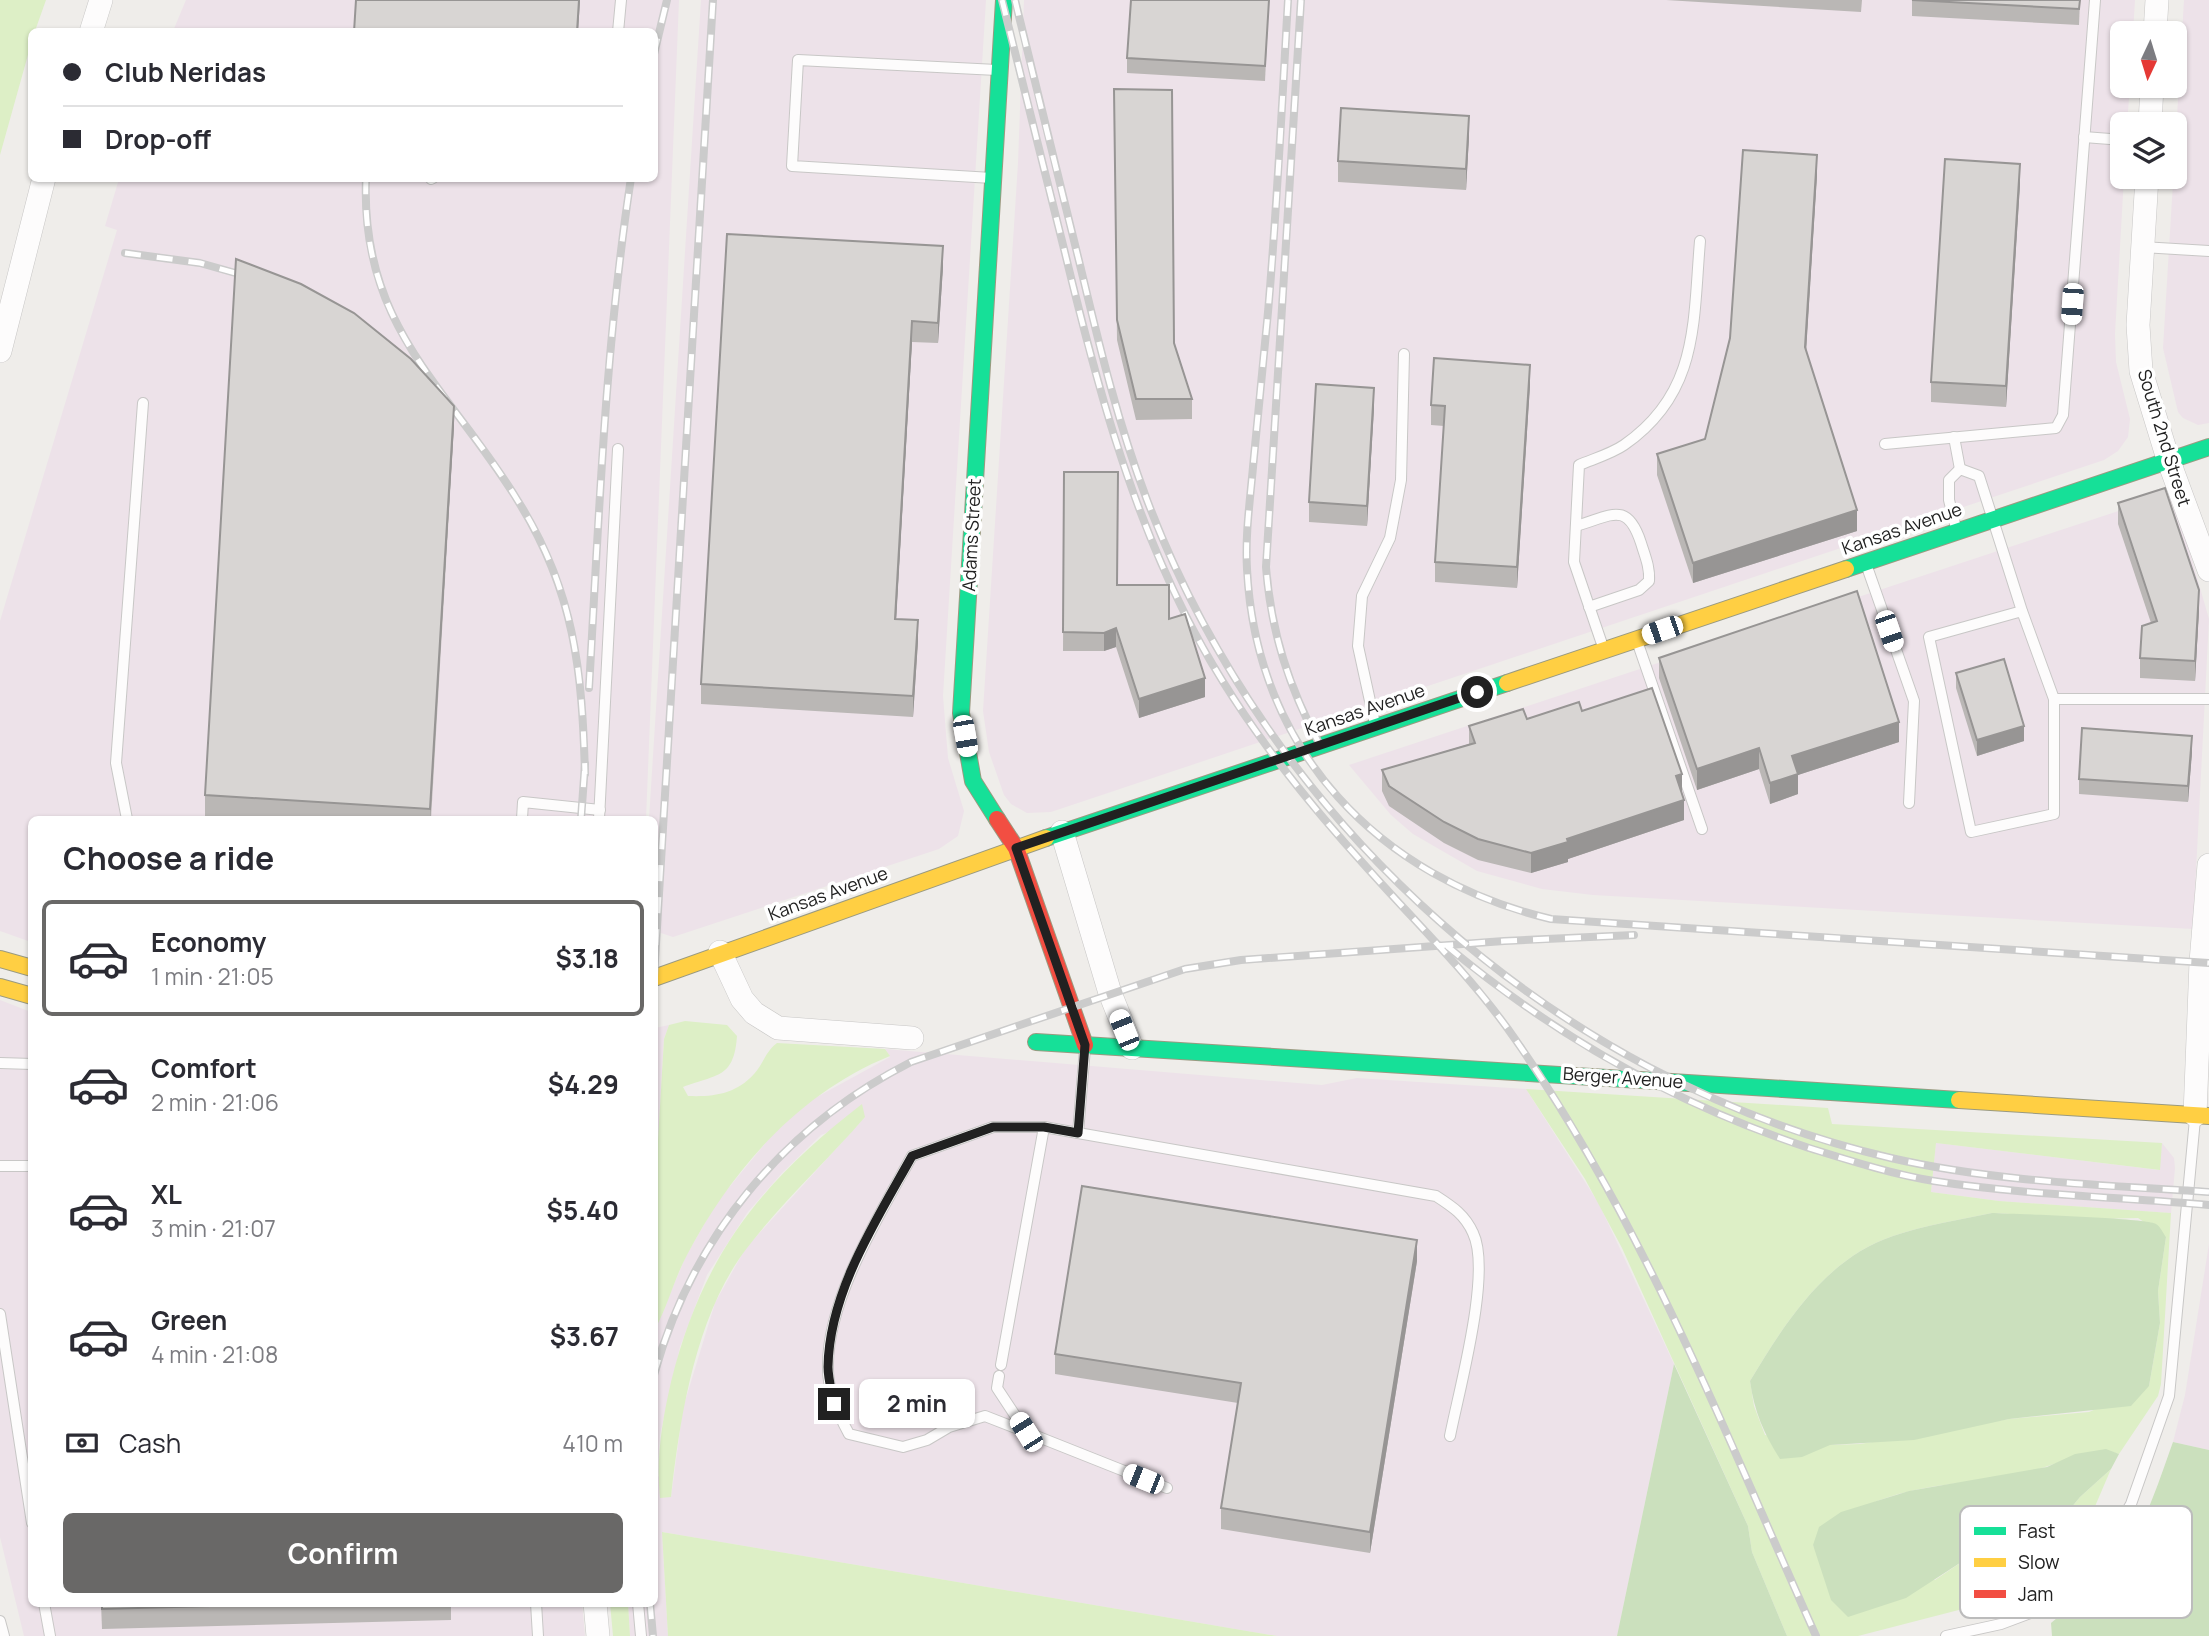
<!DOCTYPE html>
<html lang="en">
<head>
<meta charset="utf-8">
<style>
	:root { --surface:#fff; --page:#f2f2f3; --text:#2b2b33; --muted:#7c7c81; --line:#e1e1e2; --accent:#696867 }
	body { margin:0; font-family:Manrope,sans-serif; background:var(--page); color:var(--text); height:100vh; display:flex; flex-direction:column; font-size:26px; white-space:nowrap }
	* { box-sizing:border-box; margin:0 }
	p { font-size:23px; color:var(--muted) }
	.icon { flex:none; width:38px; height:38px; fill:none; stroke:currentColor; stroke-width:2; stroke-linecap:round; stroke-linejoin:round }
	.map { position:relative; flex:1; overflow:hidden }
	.panel { position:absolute; left:28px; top:816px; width:630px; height:791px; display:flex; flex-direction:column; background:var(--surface); border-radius:10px; box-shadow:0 2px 5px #0004 }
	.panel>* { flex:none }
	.banner { position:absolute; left:28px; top:28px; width:630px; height:154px; border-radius:10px; box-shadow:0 2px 5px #0004; display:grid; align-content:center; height:154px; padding:0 35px; background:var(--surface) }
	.needle { width:46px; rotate:184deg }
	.fabs { position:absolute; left:2110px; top:21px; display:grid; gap:14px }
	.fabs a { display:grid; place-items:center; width:77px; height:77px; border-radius:10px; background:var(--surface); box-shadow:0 2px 5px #0004; font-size:35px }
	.end { position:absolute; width:32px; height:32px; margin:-16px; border:9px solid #212121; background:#fff; box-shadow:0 0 0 4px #fff }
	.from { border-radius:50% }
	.bubble { position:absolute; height:49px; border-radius:10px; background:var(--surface); box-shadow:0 2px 5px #0004; font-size:23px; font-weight:700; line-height:49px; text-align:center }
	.car { position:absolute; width:21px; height:42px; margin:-21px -10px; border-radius:9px; box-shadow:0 0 5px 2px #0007; background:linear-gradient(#fff 24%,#345 0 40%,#fff 0 76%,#345 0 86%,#fff 0) }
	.banner b { display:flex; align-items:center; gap:24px; height:66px; font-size:26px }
	.banner b+b { border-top:2px solid var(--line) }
	.banner i { width:18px; height:18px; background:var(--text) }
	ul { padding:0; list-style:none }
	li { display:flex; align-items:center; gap:21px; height:116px; margin:0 14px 10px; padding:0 21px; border:4px solid transparent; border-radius:10px }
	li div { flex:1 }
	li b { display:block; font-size:26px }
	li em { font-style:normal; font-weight:700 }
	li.on { border-color:var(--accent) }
	li>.icon { width:63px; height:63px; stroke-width:1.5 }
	h2 { padding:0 35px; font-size:32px; line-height:84px }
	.pay { display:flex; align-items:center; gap:18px; height:77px; padding:0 35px; font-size:26px }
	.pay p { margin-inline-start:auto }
	.primary-button { display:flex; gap:14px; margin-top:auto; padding:14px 35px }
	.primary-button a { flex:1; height:80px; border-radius:10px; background:var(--accent); color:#fff; font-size:28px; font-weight:700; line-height:80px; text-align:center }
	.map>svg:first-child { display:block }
</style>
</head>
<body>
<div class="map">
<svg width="2209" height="1636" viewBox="0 0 2209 1636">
	<rect width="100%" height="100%" fill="#efedea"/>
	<!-- industrial -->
	<g fill="#ede2e9" fill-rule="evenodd">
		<path d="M186,0h493l-33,819h-614l-1,123 -31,-11v-310l117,-391 -12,-4 14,-47 535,-1v-146l-481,-1z"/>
		<path d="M701,0h285l-43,696 5,62 16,53 -6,25 -19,13 -266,88 -18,-6 -1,-112h-5z"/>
		<path d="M1024,0h1111l-2,33h-10v53h7l-3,38h-4l1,53 -9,157 1,28 14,57 -2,18 -10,14 -14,9 -1053,352 -24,1 -16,-9 -7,-9 -15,-43 -6,-41 35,-548z"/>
		<path d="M2184,0h25v423l-11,2 -15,-7 -5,-6 -15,-64z"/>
		<path d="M2167,495l8,6 34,118 -16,310 -600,-34 -51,-6 -65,-18 -64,-37 -22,-19 -42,-50z"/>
		<path d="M0,1000l31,12 1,591h550l3,33h-561l-24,-99z"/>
		<path d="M669,1025l-5,14 -9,152v-163z"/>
		<path d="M885,1049l437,36 35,-7 169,11 73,115 75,160 -57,272h-340l-615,-104 6,104h-38l-2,-33h26l1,-274 31,-73 31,-54 56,-68 33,-31 84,-46zM865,1117l-120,132 -30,54 -32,105 -12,89 -14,-23 3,-39 20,-88 27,-72 40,-62 35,-40 39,-38z"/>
		<path d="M1936,1143l223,27 3,-27 12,15 1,10 -4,45 -172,-12 -68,-9z"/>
		<path d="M2209,1244v206l-36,-8 12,-47z"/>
	</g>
	<!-- grass -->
	<g fill="#ddefc6" fill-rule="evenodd">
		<path d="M0,0h46l-11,31 -3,1 -1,12 -31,111z"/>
		<path d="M685,1021l42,4 10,11c-3,42 -19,38 -54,51l5,9c26,1 48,-2 66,-22 10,-11 11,-22 23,-31l108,6 5,7c-91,37 -158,113 -203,199 -13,24 -19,51 -32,74v-138l9,-152 5,-14z"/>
		<path d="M1526,1089l302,19 4,16 330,19 -2,27 -224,-27 -5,49 68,9 172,12 -10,171 -3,12 -39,58c-26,-9 -47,4 -71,12 -54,18 -115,14 -168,34 -23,8 -46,31 -67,45l8,18 114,17 31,-21 47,-10 34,-12 33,-40 31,-28 -21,49 -25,39 -21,18 -35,22 -151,39h-71l-35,-84 -4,-26 -126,-278 -37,-69zM1992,1213l108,6 38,-1 28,19 -8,54 2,32 -11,63 -60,26 -80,7 -149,25 -30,1 -65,-10 -11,-29 -4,-25c35,-58 75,-122 143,-145 32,-11 66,-16 99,-23z"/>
		<path d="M862,1104l3,13c-38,44 -82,84 -118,131 -51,66 -67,168 -76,249l-11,1c-4,-40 2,-77 11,-116 31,-126 90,-200 191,-278z"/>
		<path d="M662,1532l615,104h-609z"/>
		<path d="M610,1603h18l2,33h-17z"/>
	</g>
	<!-- forest -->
	<g fill="#cbe0bd">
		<path d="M1992,1213c22,1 156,5 164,11 4,2 7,9 10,13l-8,54 2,32 -11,63 -18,20 -122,13 -95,21 -84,5 -28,12 -22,2c-16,-25 -26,-48 -30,-78 35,-58 75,-122 143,-145 32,-11 66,-16 99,-23z"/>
		<path d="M1674,1364l74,162 4,26 35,84h-170z"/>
		<path d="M2173,1442l36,8v186h-157l-1,-13c19,-16 41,-32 58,-50 33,-35 48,-87 64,-131z"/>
		<path d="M2106,1449l13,5 -8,15 -31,28 -33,40 -34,12 -47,10 -60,39 -58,19 -17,-17 -18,-55 6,-18 22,-15 68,-21 138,-24 28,-13z"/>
	</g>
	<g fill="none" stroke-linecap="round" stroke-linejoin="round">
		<!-- lane casing -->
		<g stroke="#c8c7c6" stroke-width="12">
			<g id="lane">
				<path d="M618,32l3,-32"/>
				<path d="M2084,137l39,3"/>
				<path d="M992,178l-200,-12 6,-106 199,10"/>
				<path d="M431,179l2,-1"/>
				<path d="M2142,247l67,4"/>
				<path d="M1954,437l6,32"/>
				<path d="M1885,444l171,-16 7,-13 32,-415"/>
				<path d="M1576,526c35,-10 51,-26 65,17 4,13 9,24 8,38l-10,9 -50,17"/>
				<path d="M1956,528l-7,-28v-20l11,-11 19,7 43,135 32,88v115l-83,18 -42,-195 93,-26"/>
				<path d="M1866,564l48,137 -5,102"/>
				<path d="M1637,641l65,188"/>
				<path d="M1603,647l-29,-85 5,-97c14,-6 32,-11 45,-20 75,-52 69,-122 76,-204"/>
				<path d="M2054,699h155"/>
				<path d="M1375,724l-17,-78 4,-50 28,-58 11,-58 3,-126"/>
				<path d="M127,819l-11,-56 27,-360"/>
				<path d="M522,819l1,-17 77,8"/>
				<path d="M599,819l19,-370"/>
				<path d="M0,1063l32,1"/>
				<path d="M1078,1133l7,-85"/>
				<path d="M0,1166h32"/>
				<path d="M0,1314l32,209"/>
				<path d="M1001,1365l43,-238 34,6 358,63c17,11 29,19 37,37 19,39 -14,157 -23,203"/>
				<path d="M999,1376l-2,12 29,44 141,56"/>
				<path d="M1026,1432l-41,-16 -36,11 -22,13 -24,7 -54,-13c-11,-20 -21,-42 -21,-65 -2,-69 52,-155 84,-213l81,-29h51"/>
				<path d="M44,1603l6,33"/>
				<path d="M536,1603l2,33"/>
				<path d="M638,1603l3,33"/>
				<path d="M0,1621l4,15"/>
				<path d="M1946,1636l55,-12 32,-12 32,-22 43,-48 23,-38 38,-108 26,-277"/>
			</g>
		</g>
		<!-- street casing -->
		<g stroke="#c8c7c6" stroke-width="24">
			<g id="street">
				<path d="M91,32l10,-32"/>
				<path d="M2155,33l2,-33"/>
				<path d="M2150,124l2,-38"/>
				<path d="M2147,177l-9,148 3,46 27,88 41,111"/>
				<path d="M0,351l44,-173"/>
				<path d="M1062,832l48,161 22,55"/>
				<path d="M720,952l22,47 12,14 24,15 134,10"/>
				<path d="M2195,1115l6,-153 8,-97"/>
				<path d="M595,1603l3,33"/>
			</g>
		</g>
		<!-- fast casing -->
		<g stroke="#9a9a80" stroke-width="18">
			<g id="fast">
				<path d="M1846,569l363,-122"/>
				<path d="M997,819l-24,-38 -12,-68 43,-713"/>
				<path d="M1046,838l461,-155"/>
				<path d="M1036,1042l923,58"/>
			</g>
		</g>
		<!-- slow casing -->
		<g stroke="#9a9a80" stroke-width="18">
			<g id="slow">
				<path d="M1507,683l339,-114"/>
				<path d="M0,959l32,9"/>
				<path d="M654,978l392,-140"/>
				<path d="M0,987l32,9"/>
				<path d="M1959,1100l250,16"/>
			</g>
		</g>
		<!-- jam casing -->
		<g stroke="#9a9a80" stroke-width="18">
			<path id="jam" d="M997,819l19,29 69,197"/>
		</g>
		<!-- lane -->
		<use href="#lane" stroke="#fdfcfc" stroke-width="10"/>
		<!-- street -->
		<use href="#street" stroke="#fdfcfc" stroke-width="23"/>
		<!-- fast -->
		<use href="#fast" stroke="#16e098" stroke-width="16"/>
		<!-- slow -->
		<use href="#slow" stroke="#ffcf43" stroke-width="16"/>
		<!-- jam -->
		<use href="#jam" stroke="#f24e42" stroke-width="16"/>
		<!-- rail casing -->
		<g stroke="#cbcbcb" stroke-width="8">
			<g id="rail">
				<path d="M1002,0c21,84 42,169 63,253 30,124 62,246 120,361 47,94 113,178 184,256 49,55 104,108 146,169 128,183 210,394 301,597"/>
				<path d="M1015,0c21,88 43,176 65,265 19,79 38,159 67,235 122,322 407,580 744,658 104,24 212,27 318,34"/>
				<path d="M1288,0c-6,104 -11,208 -20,312 -5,51 -10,103 -15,155 -3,34 -8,68 -6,102 9,182 132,309 304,350l658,44"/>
				<path d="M1301,0l-35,567c5,65 23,121 54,178"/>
				<path d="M654,54l13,-54"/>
				<path d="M366,178c-6,150 83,210 152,323 57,91 64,170 67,273"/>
				<path d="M125,253l75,10 53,15"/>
				<path d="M589,688c10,-171 16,-341 42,-510"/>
				<path d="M581,819l4,-55"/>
				<path d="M1447,946c108,90 226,157 359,201 42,13 85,27 128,34 91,14 183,16 275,24"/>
				<path d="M654,977l59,-977"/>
				<path d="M654,1375c38,-138 129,-248 257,-313l274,-93 56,-9 263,-19 130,-6"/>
				<path d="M650,1603l3,33"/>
			</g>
		</g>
		<!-- rail -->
		<use href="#rail" stroke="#fff" stroke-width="5" stroke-dasharray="16" stroke-linecap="butt"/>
	</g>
	<!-- wall -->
	<g fill="#bab7b5">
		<path d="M1269,0l-4,81 -138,-8v-15z"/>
		<path d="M1666,0h196l-1,12z"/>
		<path d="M1912,0h168l-1,25 -167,-9z"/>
		<path d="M1114,89l60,254 18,56v20l-56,1 -19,-80z"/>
		<path d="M1469,136l-3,54 -128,-8v-21z"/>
		<path d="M1817,175l-11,176 51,180 -164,52 -36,-108v-21l48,-15 25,-101z"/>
		<path d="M2020,184l-14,223 -75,-5v-20z"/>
		<path d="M943,267l-5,76 -26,-1 -16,277 22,22 -5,76 -212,-13v-20z"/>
		<path d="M1530,385l-13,203 -82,-6v-20l9,-136 -13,-1v-20z"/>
		<path d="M1374,408l-7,118 -58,-4v-20z"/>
		<path d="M454,426l-23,393h-173l-53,-3v-21z"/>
		<path d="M1064,472l53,113 52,34 36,78 -66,21 -23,-71 -12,4h-41z"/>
		<path d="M2118,503l81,107 -4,71 -55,-3v-20l11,-35 -33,-99z"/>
		<path d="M1659,658l240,84 -101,33v19l-28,10 -11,-35 -62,21 -38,-112z"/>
		<path d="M1956,673l68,68 -47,15 -21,-68z"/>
		<path d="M1582,711l100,83 2,26 -116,39v3l-37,11 -53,-13 -34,-17 -55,-37 -7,-15v-21l87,-26v-18z"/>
		<path d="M2192,752l-4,50 -109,-8v-15z"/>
		<path d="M1417,1261l-47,292 -149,-24v-21l17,-105 -183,-29v-20z"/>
		<path d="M101,1603h350v17l-349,9z"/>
	</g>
	<!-- shaded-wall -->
	<g fill="#979594">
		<path d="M579,0h1l-2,32h-1z"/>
		<path d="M1469,116v20l-3,54v-21z"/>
		<path d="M1817,155v20l-12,193v-21z"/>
		<path d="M2020,164v20l-14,223v-21z"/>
		<path d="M943,246v21l-5,76v-20z"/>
		<path d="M912,321v21l-17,298v-21z"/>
		<path d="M1530,365v20l-13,203v-21z"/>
		<path d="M1374,388v20l-7,118v-20z"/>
		<path d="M454,406v20l-24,393v-10z"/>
		<path d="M1857,510v21l-164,52v-20z"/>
		<path d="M2199,590v20l-4,71v-20z"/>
		<path d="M918,620v21l-5,76v-21z"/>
		<path d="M1116,628v19l-12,4v-18z"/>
		<path d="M1205,678v19l-66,21v-19z"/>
		<path d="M1899,722v20l-101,33v19l-28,10v-21l22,-27z"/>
		<path d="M2024,726v15l-47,15v-16z"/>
		<path d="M2192,736v16l-4,50v-16z"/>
		<path d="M1759,748v21l-62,21v-21z"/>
		<path d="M1682,774v21l-6,-19z"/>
		<path d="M1684,800v20l-116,39v3l-37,11v-20l36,-14z"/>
		<path d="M1417,1240v21l-47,292v-21z"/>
	</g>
	<!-- building -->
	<g fill="#d8d5d3" stroke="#979594" stroke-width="2">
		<path d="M356,0h223l-2,32h-223z"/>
		<path d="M1131,0h138l-4,66 -138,-8z"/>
		<path d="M1912,0h168l-1,9z"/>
		<path d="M1114,89l58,1 2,253 18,56h-56l-19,-79z"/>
		<path d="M1341,108l128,8 -3,53 -128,-8z"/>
		<path d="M1743,150l74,5 -12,192 52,163 -164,53 -36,-109 48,-15 25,-101z"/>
		<path d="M1945,159l75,5 -14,222 -75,-4z"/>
		<path d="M727,234l216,12 -5,77 -26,-2 -17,298 23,1 -5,76 -212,-12z"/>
		<path d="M236,259l65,25 53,29 57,46 43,47 -24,403 -225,-14z"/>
		<path d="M1434,358l96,7 -13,202 -82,-5 10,-156 -14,-1z"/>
		<path d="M1316,384l58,4 -7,118 -58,-4z"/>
		<path d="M1064,472h54l-1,113h52v34l16,-5 20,64 -66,21 -23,-71 -12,5 -41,-1z"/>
		<path d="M2165,488l34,102 -4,71 -55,-3 2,-32 15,-5 -39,-118z"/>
		<path d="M1857,591l42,131 -107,34 6,18 -28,9 -11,-35 -62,21 -38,-111z"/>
		<path d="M2004,659l20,67 -47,14 -21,-67z"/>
		<path d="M1652,688l30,86 -6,2 8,24 -117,39 1,3 -37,11 -53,-14 -34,-17 -55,-36 -7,-16 93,-27 -6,-17 54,-17 4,10 52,-17 3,9z"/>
		<path d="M2082,728l110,8 -4,50 -109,-7z"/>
		<path d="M1082,1186l335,54 -47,292 -149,-24 20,-125 -186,-29z"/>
		<path d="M102,1603h220l-220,6z"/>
	</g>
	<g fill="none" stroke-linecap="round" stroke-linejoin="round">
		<!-- route -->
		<path stroke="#212121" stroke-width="9" d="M834,1404c-2,-12 -6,-25 -6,-37 1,-75 49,-148 84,-211l81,-29h51l34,6 7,-88 -69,-197 461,-156"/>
	</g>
	<g text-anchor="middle" stroke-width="7" stroke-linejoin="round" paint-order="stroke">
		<!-- street labels -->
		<g font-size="18" fill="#212121" stroke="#fff">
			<text transform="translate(2164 438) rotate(73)" y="6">South 2nd Street</text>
			<text transform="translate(1902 529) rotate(-19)" y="6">Kansas Avenue</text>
			<text transform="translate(972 535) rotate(-87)" y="6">Adams Street</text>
			<text transform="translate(1365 710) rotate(-19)" y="6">Kansas Avenue</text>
			<text transform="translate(828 894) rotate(-20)" y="6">Kansas Avenue</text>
			<text transform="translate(1623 1078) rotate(4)" y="6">Berger Avenue</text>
		</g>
	</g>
	<!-- legend -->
	<rect x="1960" y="1506" width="232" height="112" rx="10" fill="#fff" stroke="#bcbcbc" stroke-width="2"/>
	<rect x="1974" y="1527" width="32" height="8" fill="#16e098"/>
	<rect x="1974" y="1558" width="32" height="9" fill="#ffcf43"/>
	<rect x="1974" y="1590" width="32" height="8" fill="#f24e42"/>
	<g font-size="19" fill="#212121">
		<text x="2018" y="1538">Fast</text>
		<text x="2018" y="1569">Slow</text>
		<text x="2018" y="1601">Jam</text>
	</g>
</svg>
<div class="fabs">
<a><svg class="needle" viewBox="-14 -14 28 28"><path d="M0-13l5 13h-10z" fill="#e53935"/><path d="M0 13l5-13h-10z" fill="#7c7c81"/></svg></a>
<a><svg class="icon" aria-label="layers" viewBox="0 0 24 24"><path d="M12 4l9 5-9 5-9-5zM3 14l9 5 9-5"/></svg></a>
</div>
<i class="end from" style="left:1477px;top:692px"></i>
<i class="end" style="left:834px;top:1404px"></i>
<div class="bubble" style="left:859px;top:1379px;width:116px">2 min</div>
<i class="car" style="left:2072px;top:304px;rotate:184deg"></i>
<i class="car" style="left:1662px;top:630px;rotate:251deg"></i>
<i class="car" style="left:1889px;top:631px;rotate:161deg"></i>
<i class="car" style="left:965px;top:736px;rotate:170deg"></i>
<i class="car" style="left:1124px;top:1030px;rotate:338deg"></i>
<i class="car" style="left:1026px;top:1432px;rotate:328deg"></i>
<i class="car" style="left:1143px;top:1479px;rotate:292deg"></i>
<div class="banner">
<b><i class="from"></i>Club Neridas</b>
<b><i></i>Drop-off</b>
</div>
<section class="panel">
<h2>Choose a ride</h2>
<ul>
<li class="on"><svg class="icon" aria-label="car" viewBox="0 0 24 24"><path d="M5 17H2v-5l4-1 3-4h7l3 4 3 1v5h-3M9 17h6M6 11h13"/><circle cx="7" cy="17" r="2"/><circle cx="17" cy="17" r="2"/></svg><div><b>Economy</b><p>1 min · 21:05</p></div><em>$3.18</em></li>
<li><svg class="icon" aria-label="car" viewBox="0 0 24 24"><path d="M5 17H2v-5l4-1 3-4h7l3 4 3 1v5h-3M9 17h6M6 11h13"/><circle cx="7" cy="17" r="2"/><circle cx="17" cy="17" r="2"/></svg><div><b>Comfort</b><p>2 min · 21:06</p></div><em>$4.29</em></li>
<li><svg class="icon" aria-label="car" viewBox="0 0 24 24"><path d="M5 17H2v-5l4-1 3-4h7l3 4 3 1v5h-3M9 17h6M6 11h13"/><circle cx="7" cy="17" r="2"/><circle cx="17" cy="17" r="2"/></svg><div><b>XL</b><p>3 min · 21:07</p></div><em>$5.40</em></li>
<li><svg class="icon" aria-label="car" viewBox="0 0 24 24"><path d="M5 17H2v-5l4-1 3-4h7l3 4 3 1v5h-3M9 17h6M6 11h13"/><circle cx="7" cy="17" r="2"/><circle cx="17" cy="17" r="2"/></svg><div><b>Green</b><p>4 min · 21:08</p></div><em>$3.67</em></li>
</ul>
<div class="pay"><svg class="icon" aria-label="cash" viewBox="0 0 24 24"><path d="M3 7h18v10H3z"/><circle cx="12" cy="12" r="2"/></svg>Cash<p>410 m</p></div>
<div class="primary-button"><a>Confirm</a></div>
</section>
</div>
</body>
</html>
